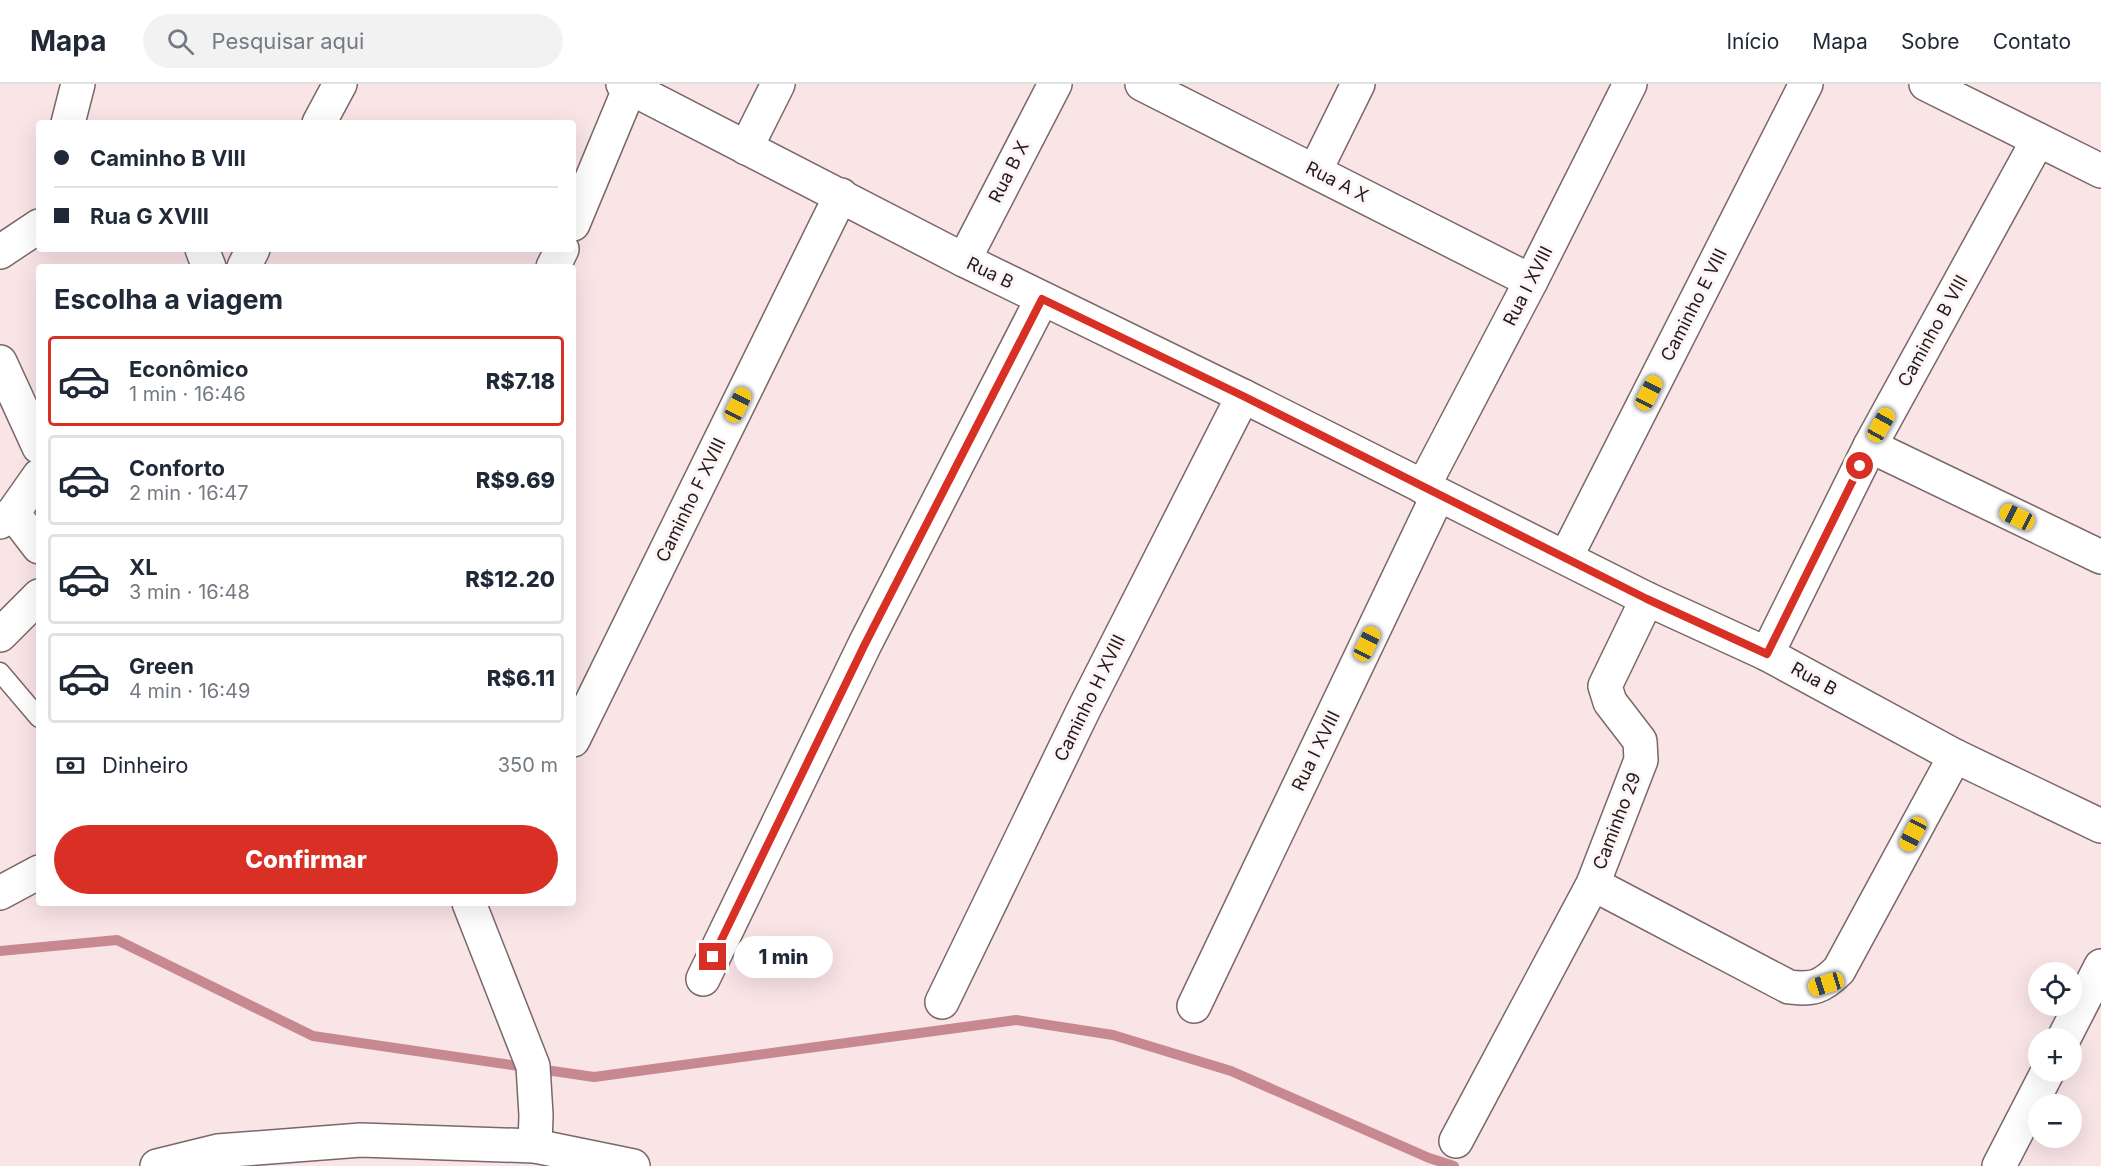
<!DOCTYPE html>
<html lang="pt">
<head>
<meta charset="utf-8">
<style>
	:root { --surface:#fff; --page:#f2f2f3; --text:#1f2937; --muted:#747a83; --line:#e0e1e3; --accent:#d93025 }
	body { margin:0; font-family:Inter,sans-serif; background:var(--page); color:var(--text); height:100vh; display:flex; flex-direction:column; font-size:22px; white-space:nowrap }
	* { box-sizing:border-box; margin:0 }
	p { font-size:20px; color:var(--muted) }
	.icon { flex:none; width:33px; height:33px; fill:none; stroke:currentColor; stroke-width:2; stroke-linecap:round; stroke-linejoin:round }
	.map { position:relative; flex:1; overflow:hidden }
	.panel { position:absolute; left:36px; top:180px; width:540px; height:642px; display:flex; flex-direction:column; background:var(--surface); border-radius:6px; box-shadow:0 6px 24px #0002 }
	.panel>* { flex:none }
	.hud { position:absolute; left:36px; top:36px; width:540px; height:132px; border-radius:6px; box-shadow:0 6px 24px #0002; display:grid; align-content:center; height:132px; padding:0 18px; background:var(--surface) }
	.fabs { position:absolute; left:2028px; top:878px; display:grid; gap:12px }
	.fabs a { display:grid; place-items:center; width:54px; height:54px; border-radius:50%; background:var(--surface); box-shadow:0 6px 24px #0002; font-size:30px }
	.end { position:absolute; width:27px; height:27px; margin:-14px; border:8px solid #d93025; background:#fff; box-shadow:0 0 0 3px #fff }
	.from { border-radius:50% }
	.bubble { position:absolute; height:42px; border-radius:21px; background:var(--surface); box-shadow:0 6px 24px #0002; font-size:20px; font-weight:800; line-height:42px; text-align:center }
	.car { position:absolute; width:18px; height:36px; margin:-18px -9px; border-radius:8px; box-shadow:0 0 4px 2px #0007; background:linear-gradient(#f5c518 24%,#345 0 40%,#f5c518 0 76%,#345 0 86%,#f5c518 0) }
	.hud b { display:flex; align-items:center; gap:21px; height:57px; font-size:22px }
	.hud b+b { border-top:2px solid var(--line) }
	.hud i { width:15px; height:15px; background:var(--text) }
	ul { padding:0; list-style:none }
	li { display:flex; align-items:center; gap:18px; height:90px; margin:0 12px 9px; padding:0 6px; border:3px solid var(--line); border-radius:6px }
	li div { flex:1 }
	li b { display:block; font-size:22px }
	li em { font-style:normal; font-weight:800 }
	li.current { border-color:var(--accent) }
	li>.icon { width:54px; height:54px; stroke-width:1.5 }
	h2 { padding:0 18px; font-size:27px; line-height:72px }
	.pay { display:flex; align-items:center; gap:15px; height:66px; padding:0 18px; font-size:22px }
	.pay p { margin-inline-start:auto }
	.action { display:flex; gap:12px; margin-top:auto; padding:12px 18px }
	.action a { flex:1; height:69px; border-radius:36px; background:var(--accent); color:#fff; font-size:24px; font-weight:800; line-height:69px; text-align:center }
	header { display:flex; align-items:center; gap:36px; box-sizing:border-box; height:84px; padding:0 30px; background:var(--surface); border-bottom:2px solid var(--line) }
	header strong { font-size:28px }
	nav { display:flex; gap:33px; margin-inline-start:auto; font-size:21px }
	.search { width:420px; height:54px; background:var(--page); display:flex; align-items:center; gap:15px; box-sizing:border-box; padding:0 21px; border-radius:33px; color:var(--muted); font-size:22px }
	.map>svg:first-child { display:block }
</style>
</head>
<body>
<header>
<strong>Mapa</strong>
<div class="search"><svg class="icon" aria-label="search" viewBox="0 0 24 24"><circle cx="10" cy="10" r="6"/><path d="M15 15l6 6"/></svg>Pesquisar aqui</div>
<nav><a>Início</a><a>Mapa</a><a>Sobre</a><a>Contato</a></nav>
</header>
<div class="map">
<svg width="2101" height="1082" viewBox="0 0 2101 1082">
	<rect width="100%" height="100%" fill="#f9e4e6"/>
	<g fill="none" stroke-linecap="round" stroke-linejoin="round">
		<!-- stream -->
		<path stroke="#c88891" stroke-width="10" d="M0,867l117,-11 196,96 281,41 422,-57 97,15 118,36 198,87 25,8"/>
		<!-- lane casing -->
		<g stroke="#7a6769" stroke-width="21">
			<path id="lane" d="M0,588l39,46"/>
		</g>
		<!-- street casing -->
		<g stroke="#7a6769" stroke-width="36">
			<g id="street">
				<path d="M1142,0l389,197"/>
				<path d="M1926,0l175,87"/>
				<path d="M68,39l10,-39"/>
				<path d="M319,39l21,-39"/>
				<path d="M746,64l32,-64"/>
				<path d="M1315,87l43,-87"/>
				<path d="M573,140l57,-137"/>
				<path d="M202,165l7,18"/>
				<path d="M0,168l39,-26"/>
				<path d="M964,176l91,-176"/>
				<path d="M244,183l9,-18"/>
				<path d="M553,183l9,-18"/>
				<path d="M0,278l39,85"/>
				<path d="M1870,362l231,111"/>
				<path d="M1423,403l108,-206 99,-197"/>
				<path d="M13,429l26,34"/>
				<path d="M0,438l13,-9 26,-37"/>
				<path d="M1566,473l240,-473"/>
				<path d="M0,551l39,-39"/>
				<path d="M1767,570l103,-208 168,-306"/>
				<path d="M573,656l268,-545"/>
				<path d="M1593,800l196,103c24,3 33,0 50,-17l116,-214"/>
				<path d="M0,809l39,-21"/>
				<path d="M469,819l64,163 3,49 -1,31"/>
				<path d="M703,895l162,-335 177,-345"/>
				<path d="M942,918l142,-293 159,-313"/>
				<path d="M1194,922l244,-511"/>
				<path d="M2064,954l37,-72"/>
				<path d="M1456,1057l137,-257 48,-124 -1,-19 -30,-39 -5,-16 42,-87"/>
				<path d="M157,1082l61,-15 143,-11 174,6 98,20"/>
				<path d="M1999,1082l49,-95"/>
			</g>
		</g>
		<!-- secondary casing -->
		<g stroke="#7a6769" stroke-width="36">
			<path id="secondary" d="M623,0l341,176 279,136 404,203 120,55 188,102 146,70"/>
		</g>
		<!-- lane -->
		<use href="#lane" stroke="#fff" stroke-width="18"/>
		<!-- street -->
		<use href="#street" stroke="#fff" stroke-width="33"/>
		<!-- secondary -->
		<use href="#secondary" stroke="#fff" stroke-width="33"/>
	</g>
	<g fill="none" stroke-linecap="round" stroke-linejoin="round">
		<!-- route -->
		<path stroke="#d93025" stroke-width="8" d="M713,873l152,-313 177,-345 201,97 404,203 120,55 93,-188"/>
	</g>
	<g text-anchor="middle" stroke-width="6" stroke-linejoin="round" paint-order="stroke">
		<!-- street labels -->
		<g font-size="18" fill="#221b1c" stroke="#fdf4f5">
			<text transform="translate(1009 88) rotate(-63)" y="6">Rua B X</text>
			<text transform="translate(1337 98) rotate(27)" y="6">Rua A X</text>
			<text transform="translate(990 189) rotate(26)" y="6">Rua B</text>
			<text transform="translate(1528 202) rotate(-63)" y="6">Rua I XVIII</text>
			<text transform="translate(1694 221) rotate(-63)" y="6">Caminho E VIII</text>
			<text transform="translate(1933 247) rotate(-61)" y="6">Caminho B VIII</text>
			<text transform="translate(691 416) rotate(-64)" y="6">Caminho F XVIII</text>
			<text transform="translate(1814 595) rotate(29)" y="6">Rua B</text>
			<text transform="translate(1090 614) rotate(-64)" y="6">Caminho H XVIII</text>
			<text transform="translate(1316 667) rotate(-64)" y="6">Rua I XVIII</text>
			<text transform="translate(1617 737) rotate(-69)" y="6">Caminho 29</text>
		</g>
	</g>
</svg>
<div class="fabs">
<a><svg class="icon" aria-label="locate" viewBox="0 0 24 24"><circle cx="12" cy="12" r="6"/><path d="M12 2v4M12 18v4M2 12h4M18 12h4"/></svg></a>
<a>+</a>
<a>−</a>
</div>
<i class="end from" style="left:1860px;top:382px"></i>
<i class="end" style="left:713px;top:873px"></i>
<div class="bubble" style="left:734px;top:852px;width:99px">1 min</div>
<i class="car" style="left:1649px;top:309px;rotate:27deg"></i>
<i class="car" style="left:738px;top:321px;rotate:26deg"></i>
<i class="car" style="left:1881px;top:341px;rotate:29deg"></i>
<i class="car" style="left:2017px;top:433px;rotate:296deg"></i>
<i class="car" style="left:1367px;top:560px;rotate:26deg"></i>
<i class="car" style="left:1913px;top:750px;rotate:208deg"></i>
<i class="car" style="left:1826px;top:900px;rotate:253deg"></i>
<div class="hud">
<b><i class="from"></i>Caminho B VIII</b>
<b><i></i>Rua G XVIII</b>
</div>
<section class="panel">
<h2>Escolha a viagem</h2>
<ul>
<li class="current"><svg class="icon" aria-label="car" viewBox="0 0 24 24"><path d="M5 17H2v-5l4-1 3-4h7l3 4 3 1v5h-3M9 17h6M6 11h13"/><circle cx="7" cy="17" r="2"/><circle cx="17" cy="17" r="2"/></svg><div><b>Econômico</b><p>1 min · 16:46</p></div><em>R$7.18</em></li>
<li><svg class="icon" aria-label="car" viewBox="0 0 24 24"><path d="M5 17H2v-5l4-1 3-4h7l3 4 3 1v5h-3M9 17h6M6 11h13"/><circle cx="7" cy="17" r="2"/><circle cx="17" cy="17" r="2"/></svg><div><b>Conforto</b><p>2 min · 16:47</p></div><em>R$9.69</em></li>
<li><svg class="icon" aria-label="car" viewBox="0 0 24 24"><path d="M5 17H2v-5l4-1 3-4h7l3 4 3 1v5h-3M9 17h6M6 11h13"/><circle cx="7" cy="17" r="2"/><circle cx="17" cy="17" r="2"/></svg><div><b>XL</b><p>3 min · 16:48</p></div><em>R$12.20</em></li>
<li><svg class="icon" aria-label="car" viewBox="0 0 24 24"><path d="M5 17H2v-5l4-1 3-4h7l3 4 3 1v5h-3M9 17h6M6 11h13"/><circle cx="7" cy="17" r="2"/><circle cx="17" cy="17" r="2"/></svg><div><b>Green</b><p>4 min · 16:49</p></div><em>R$6.11</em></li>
</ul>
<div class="pay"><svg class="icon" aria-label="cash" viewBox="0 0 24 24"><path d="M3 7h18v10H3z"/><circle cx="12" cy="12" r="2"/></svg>Dinheiro<p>350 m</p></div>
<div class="action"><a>Confirmar</a></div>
</section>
</div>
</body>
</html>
